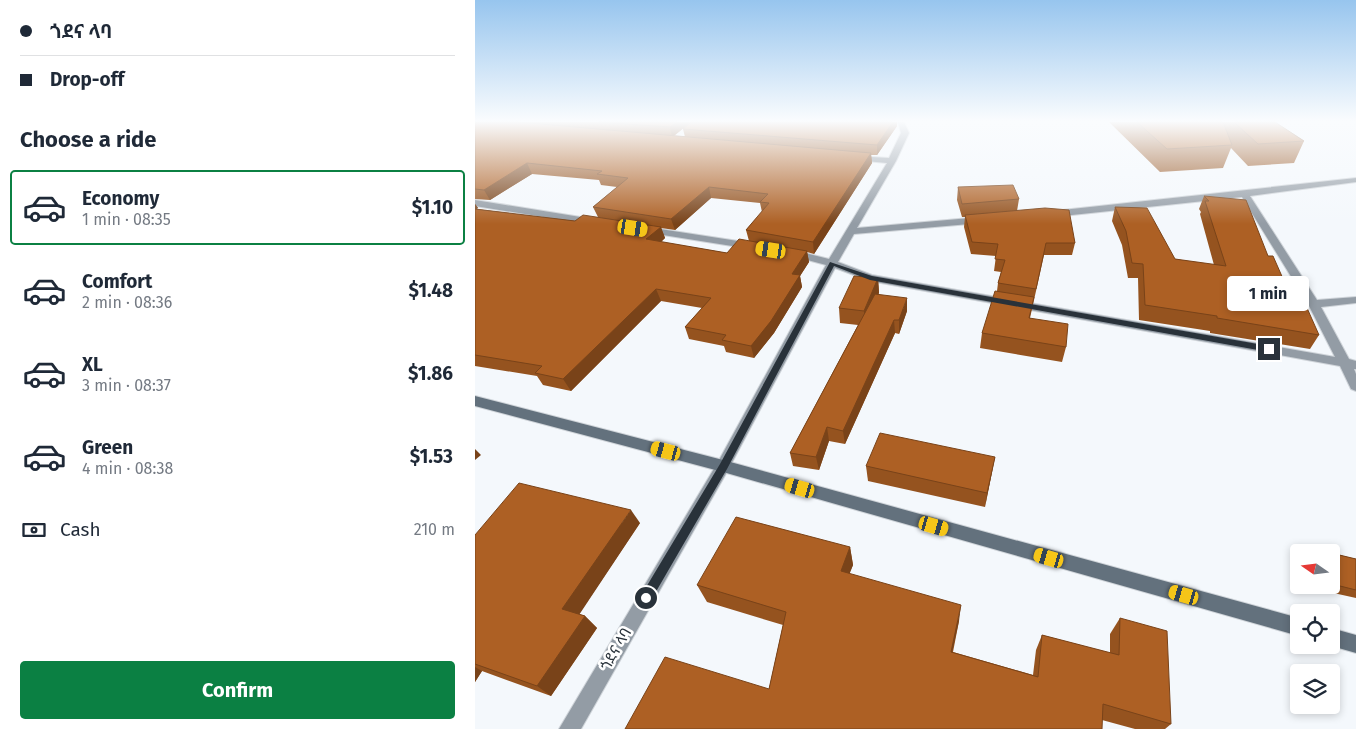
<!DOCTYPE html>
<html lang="en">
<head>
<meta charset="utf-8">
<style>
	:root { --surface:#fff; --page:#f2f2f3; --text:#1f2937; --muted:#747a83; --line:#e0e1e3; --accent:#0b8043 }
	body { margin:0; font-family:"Fira Sans","Noto Sans Ethiopic",sans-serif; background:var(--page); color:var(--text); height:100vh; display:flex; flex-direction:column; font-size:19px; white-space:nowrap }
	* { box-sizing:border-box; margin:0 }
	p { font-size:16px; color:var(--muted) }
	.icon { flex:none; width:28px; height:28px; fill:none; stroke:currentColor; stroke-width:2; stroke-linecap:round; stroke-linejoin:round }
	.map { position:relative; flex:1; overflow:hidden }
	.drawer { display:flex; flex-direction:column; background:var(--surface); width:475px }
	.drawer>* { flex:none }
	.banner { display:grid; align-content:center; height:110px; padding:0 20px; background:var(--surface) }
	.needle { width:32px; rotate:284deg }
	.tools { position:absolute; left:815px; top:544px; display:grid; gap:10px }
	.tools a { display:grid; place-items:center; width:50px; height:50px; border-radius:5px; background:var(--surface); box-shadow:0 2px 8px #0003; font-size:25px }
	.end { position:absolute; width:22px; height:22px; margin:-11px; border:6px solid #29323a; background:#fff; box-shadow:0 0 0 2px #fff }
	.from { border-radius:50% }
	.bubble { position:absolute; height:35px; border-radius:5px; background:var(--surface); box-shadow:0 2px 8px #0003; font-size:16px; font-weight:700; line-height:35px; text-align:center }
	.car { position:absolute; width:15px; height:30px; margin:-15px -8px; border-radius:6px; box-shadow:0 0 4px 1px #0007; background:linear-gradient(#f5c518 24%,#345 0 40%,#f5c518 0 76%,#345 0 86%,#f5c518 0) }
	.banner b { display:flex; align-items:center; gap:18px; height:48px; font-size:19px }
	.banner b+b { border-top:1px solid var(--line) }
	.banner i { width:12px; height:12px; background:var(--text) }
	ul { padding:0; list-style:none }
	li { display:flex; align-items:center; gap:15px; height:75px; margin:0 10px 8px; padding:0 10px; border:2px solid transparent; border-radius:5px }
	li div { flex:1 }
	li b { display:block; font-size:19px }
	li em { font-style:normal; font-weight:700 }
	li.current { border-color:var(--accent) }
	li>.icon { width:45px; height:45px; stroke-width:1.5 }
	h2 { padding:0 20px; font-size:22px; line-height:60px }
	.pay { display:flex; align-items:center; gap:12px; height:55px; padding:0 20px; font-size:19px }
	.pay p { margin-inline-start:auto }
	.cta { display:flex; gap:10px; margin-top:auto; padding:10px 20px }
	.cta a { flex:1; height:58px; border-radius:5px; background:var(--accent); color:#fff; font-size:20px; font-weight:700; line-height:58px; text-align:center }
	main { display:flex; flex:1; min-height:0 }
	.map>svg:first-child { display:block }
</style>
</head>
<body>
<main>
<section class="drawer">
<div class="banner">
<b><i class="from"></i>ጎደና ላባ</b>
<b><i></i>Drop-off</b>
</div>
<h2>Choose a ride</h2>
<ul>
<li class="current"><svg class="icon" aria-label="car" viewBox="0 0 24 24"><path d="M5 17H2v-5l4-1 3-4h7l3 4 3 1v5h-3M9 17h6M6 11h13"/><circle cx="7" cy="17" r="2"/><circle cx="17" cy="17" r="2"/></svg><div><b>Economy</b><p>1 min · 08:35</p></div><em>$1.10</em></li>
<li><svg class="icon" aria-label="car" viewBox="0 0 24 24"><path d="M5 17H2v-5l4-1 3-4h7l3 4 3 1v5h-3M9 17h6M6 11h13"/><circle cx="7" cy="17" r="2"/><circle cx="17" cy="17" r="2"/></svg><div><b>Comfort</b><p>2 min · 08:36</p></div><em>$1.48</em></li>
<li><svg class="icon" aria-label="car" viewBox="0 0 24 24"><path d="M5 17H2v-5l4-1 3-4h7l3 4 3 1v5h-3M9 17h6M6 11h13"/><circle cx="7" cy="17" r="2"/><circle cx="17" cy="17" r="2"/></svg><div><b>XL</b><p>3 min · 08:37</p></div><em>$1.86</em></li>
<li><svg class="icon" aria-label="car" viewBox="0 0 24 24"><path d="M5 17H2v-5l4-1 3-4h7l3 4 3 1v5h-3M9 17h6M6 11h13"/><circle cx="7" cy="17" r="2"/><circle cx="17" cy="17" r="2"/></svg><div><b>Green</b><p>4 min · 08:38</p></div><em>$1.53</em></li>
</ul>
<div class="pay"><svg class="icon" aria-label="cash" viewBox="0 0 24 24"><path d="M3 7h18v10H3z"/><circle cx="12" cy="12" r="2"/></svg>Cash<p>210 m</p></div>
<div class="cta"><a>Confirm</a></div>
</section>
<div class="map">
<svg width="881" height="729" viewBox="0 0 881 729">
	<rect width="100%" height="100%" fill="#f4f8fc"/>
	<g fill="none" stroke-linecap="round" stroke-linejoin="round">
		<!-- street casing -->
		<g stroke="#cfd4d9" stroke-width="2">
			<g id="street">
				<path d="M423,122h6l5,11 -13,28 -39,67 124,-11 5,3 -5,3 -127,11 -16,28 34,13 463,82 -27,-53 -66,-107 -189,20 -5,-3 5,-3 303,-33v4l-106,14 67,104 39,-3v6l-35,4 28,52 7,2v8h-2l2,5v17l-5,-2 -11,-23 -470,-85 -35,-13 -107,202 -147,259h-22l159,-267 108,-197 -37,-10 -1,-2 5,-3 36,9 58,-96 -32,-3 -4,-2 4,-2 34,2 12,-25z"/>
				<path d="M0,200l118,19 5,3 -5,3 -118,-19z"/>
				<path d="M172,227l104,16 5,3 -5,3 -107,-17v-4z"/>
			</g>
		</g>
		<!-- secondary casing -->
		<g stroke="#cfd4d9" stroke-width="2">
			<g id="secondary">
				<path d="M0,396l248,64 576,158v18l-576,-164 -248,-66z"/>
				<path d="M856,628l25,7v18l-28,-8h3z"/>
			</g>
		</g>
		<!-- street -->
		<use href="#street" fill="#939ca5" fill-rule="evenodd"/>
		<!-- secondary -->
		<use href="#secondary" fill="#63717d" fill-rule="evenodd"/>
	</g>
	<!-- wall -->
	<g fill="#95531f" fill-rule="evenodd">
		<path d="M0,122h422v4l-20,29h-6l1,8 -58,91 -7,-2 2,10 -9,14 2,11 -28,46 -20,25 -28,-6 -2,-6 -35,-7 -4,-12 17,-19 -41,-7 -90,90 -28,-6 -6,-9 -62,-10v-162l3,4 -2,1 99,12 23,-4 -5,-10 24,-20 -16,-2 -2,-5 -67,-6 -42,26 -15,-1zM210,127l-2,2 2,8 -11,-1zM236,198l49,5 2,9 -16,18 3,11 -22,12 -66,-11 4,-4 -4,-10 14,2z"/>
		<path d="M634,122h166l29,19 -10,22 -46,3 -17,-18 -8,20 -63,4z"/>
		<path d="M483,187l61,12 -2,12 58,32 -3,12h-28l-14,63 36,29 -4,15 -82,-14 2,-15 15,-42 1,-8 3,-11 -7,-1 2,-15 -25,-2 -7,-27 1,-10h-3l-5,-17z"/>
		<path d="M729,196l64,60 27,50 24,29 -9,14 -100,-16v-2l-71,-11 -1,-42h-10l-6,-33 -10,-24 3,-14 60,52 39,6 -14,-51 1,-2 -2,-3z"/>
		<path d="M403,278l1,15 -1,1 29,17 -8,23 -4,-1 -50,111 -16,-3 -10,29 -26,-4 -3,-13 68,-128 -18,-2 -1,-15z"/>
		<path d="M520,457l-10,50 -117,-26 -2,-15z"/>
		<path d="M165,523l-61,91 6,2 12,12 -46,68 -69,-25 -7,11v-147z"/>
		<path d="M375,547l3,18 -4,9 110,47 -6,31 80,23 3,-25 6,-15 68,18v-19l10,-16 51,106 -6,5h-30l-33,-9 -333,-31 14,-64 -76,-23 -10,-17z"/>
		<path d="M856,553l25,6v39l-27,-6 -2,-7h4z"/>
	</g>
	<!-- shaded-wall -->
	<g fill="#794319">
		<path d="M202,122h14l-19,15 -2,-10z"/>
		<path d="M418,122h4v4l-20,29v-10z"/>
		<path d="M396,153l1,10 -58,91 -1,-12z"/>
		<path d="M52,163l5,11 -42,26 -6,-10z"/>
		<path d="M234,187l2,11 -36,32 -4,-11z"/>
		<path d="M0,204l3,4 -3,2z"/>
		<path d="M186,227l4,11 -14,13 -5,-12z"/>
		<path d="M332,251l2,11 -9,14 2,11 -28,46 -20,25 -3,-12 41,-72z"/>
		<path d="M403,278l1,15 -14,33 -1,-15z"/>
		<path d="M181,289l5,12 -90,90 -8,-12z"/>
		<path d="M432,298v13l-8,23v-14z"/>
		<path d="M419,320l1,13 -50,111 -2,-13z"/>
		<path d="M352,427l2,14 -10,29 -3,-13z"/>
		<path d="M0,449l6,6 -6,5z"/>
		<path d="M520,457l-10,50 2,-14z"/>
		<path d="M156,510l9,13 -65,98 -13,-12z"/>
		<path d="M375,547l3,18 -9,23 -3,-17z"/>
		<path d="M486,605l-2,16 -10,45 2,-14z"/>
		<path d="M110,616l12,12 -46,68 -14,-10z"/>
		<path d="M0,667l7,4 -7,11z"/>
	</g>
	<!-- building -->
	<g fill="#ad6024" stroke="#794319">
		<path d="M0,122h43l353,31 -58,89 -67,-12 23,-27 -9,-1 8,-8 -59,-7 -38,32 -78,-12 35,-29 -31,-4 5,-3 -75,-8 -43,27 -9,-1z"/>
		<path d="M124,122h78l-7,5z"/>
		<path d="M216,122h202l-16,23 -194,-16z"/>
		<path d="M662,122h86l9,23 -65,4z"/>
		<path d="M759,122h41l29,19 -46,3z"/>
		<path d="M538,185l6,14 -57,5 -4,-17z"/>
		<path d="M729,196l42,4 22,56h5l22,50 12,2 12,27 -102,-17v-2l-72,-11 -2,-41 -11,-1 -6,-32 -11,-24 32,1 28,51 51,7 -21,-65h4z"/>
		<path d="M570,208l24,2 6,33h-29l-10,46 -38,-6 7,-23 -10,-1 3,-15 -26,-2 -7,-27z"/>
		<path d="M0,209l100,12 8,-6 78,12 -15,12 81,14 12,-14 68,12 -15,23 8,1 -29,46 -20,25 -29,-6 4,-5 -41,-8 26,-29 -55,-9 -93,90 -28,-6 7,-7 -67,-11z"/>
		<path d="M379,276l24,2 -14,33 -25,-3z"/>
		<path d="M520,291l39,6 -5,21 39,6 -2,23 -84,-14z"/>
		<path d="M400,294l32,4 -8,22h-5l-51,111 -16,-4 -11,30 -26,-4z"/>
		<path d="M405,433l115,24 -8,36 -121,-27z"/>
		<path d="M44,483l112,27 -69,99 23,7 -48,70 -62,-22v-129z"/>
		<path d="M261,517l114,30 -9,24 120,34 -10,47 87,25 4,-42 77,20 1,-37 47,13 4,93 -68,-20 -1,25h-477l40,-72 104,32 17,-77 -89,-27z"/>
		<path d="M856,553l25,6v31l-20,-5 -5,-19z"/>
	</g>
	<!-- sky -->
	<linearGradient id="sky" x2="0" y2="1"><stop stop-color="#97c5ee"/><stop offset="0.54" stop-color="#fafcfe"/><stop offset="1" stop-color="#fafcfe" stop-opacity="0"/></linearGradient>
	<rect width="881" height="224" fill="url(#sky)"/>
	<!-- route -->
	<path fill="#29323a" d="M355,262l42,14 397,70 4,3 -4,3 -399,-72 -36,-14 -107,203 -77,133h-8v-8l78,-130z"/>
	<g text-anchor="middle" stroke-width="5" stroke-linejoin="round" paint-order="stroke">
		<!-- near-street labels -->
		<g font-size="15" fill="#29323a" stroke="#fff">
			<text transform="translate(141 649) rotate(-60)" y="5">ጎደና ላባ</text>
		</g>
	</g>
</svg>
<div class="tools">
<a><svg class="needle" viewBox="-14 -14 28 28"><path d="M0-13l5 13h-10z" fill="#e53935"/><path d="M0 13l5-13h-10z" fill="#747a83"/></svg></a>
<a><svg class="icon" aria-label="locate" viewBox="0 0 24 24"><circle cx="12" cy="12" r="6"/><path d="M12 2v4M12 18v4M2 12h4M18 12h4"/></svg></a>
<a><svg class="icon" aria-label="layers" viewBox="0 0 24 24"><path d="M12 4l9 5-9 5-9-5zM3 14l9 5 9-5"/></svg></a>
</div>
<i class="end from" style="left:171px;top:598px"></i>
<i class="end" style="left:794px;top:349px"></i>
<div class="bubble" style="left:752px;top:276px;width:82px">1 min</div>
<i class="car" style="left:158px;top:228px;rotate:99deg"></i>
<i class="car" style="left:296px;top:250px;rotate:279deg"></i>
<i class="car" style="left:191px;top:451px;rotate:285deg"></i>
<i class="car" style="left:325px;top:488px;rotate:286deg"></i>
<i class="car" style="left:459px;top:526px;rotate:106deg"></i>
<i class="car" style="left:574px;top:558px;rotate:286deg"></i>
<i class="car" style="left:709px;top:595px;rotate:286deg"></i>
</div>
</main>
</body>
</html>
